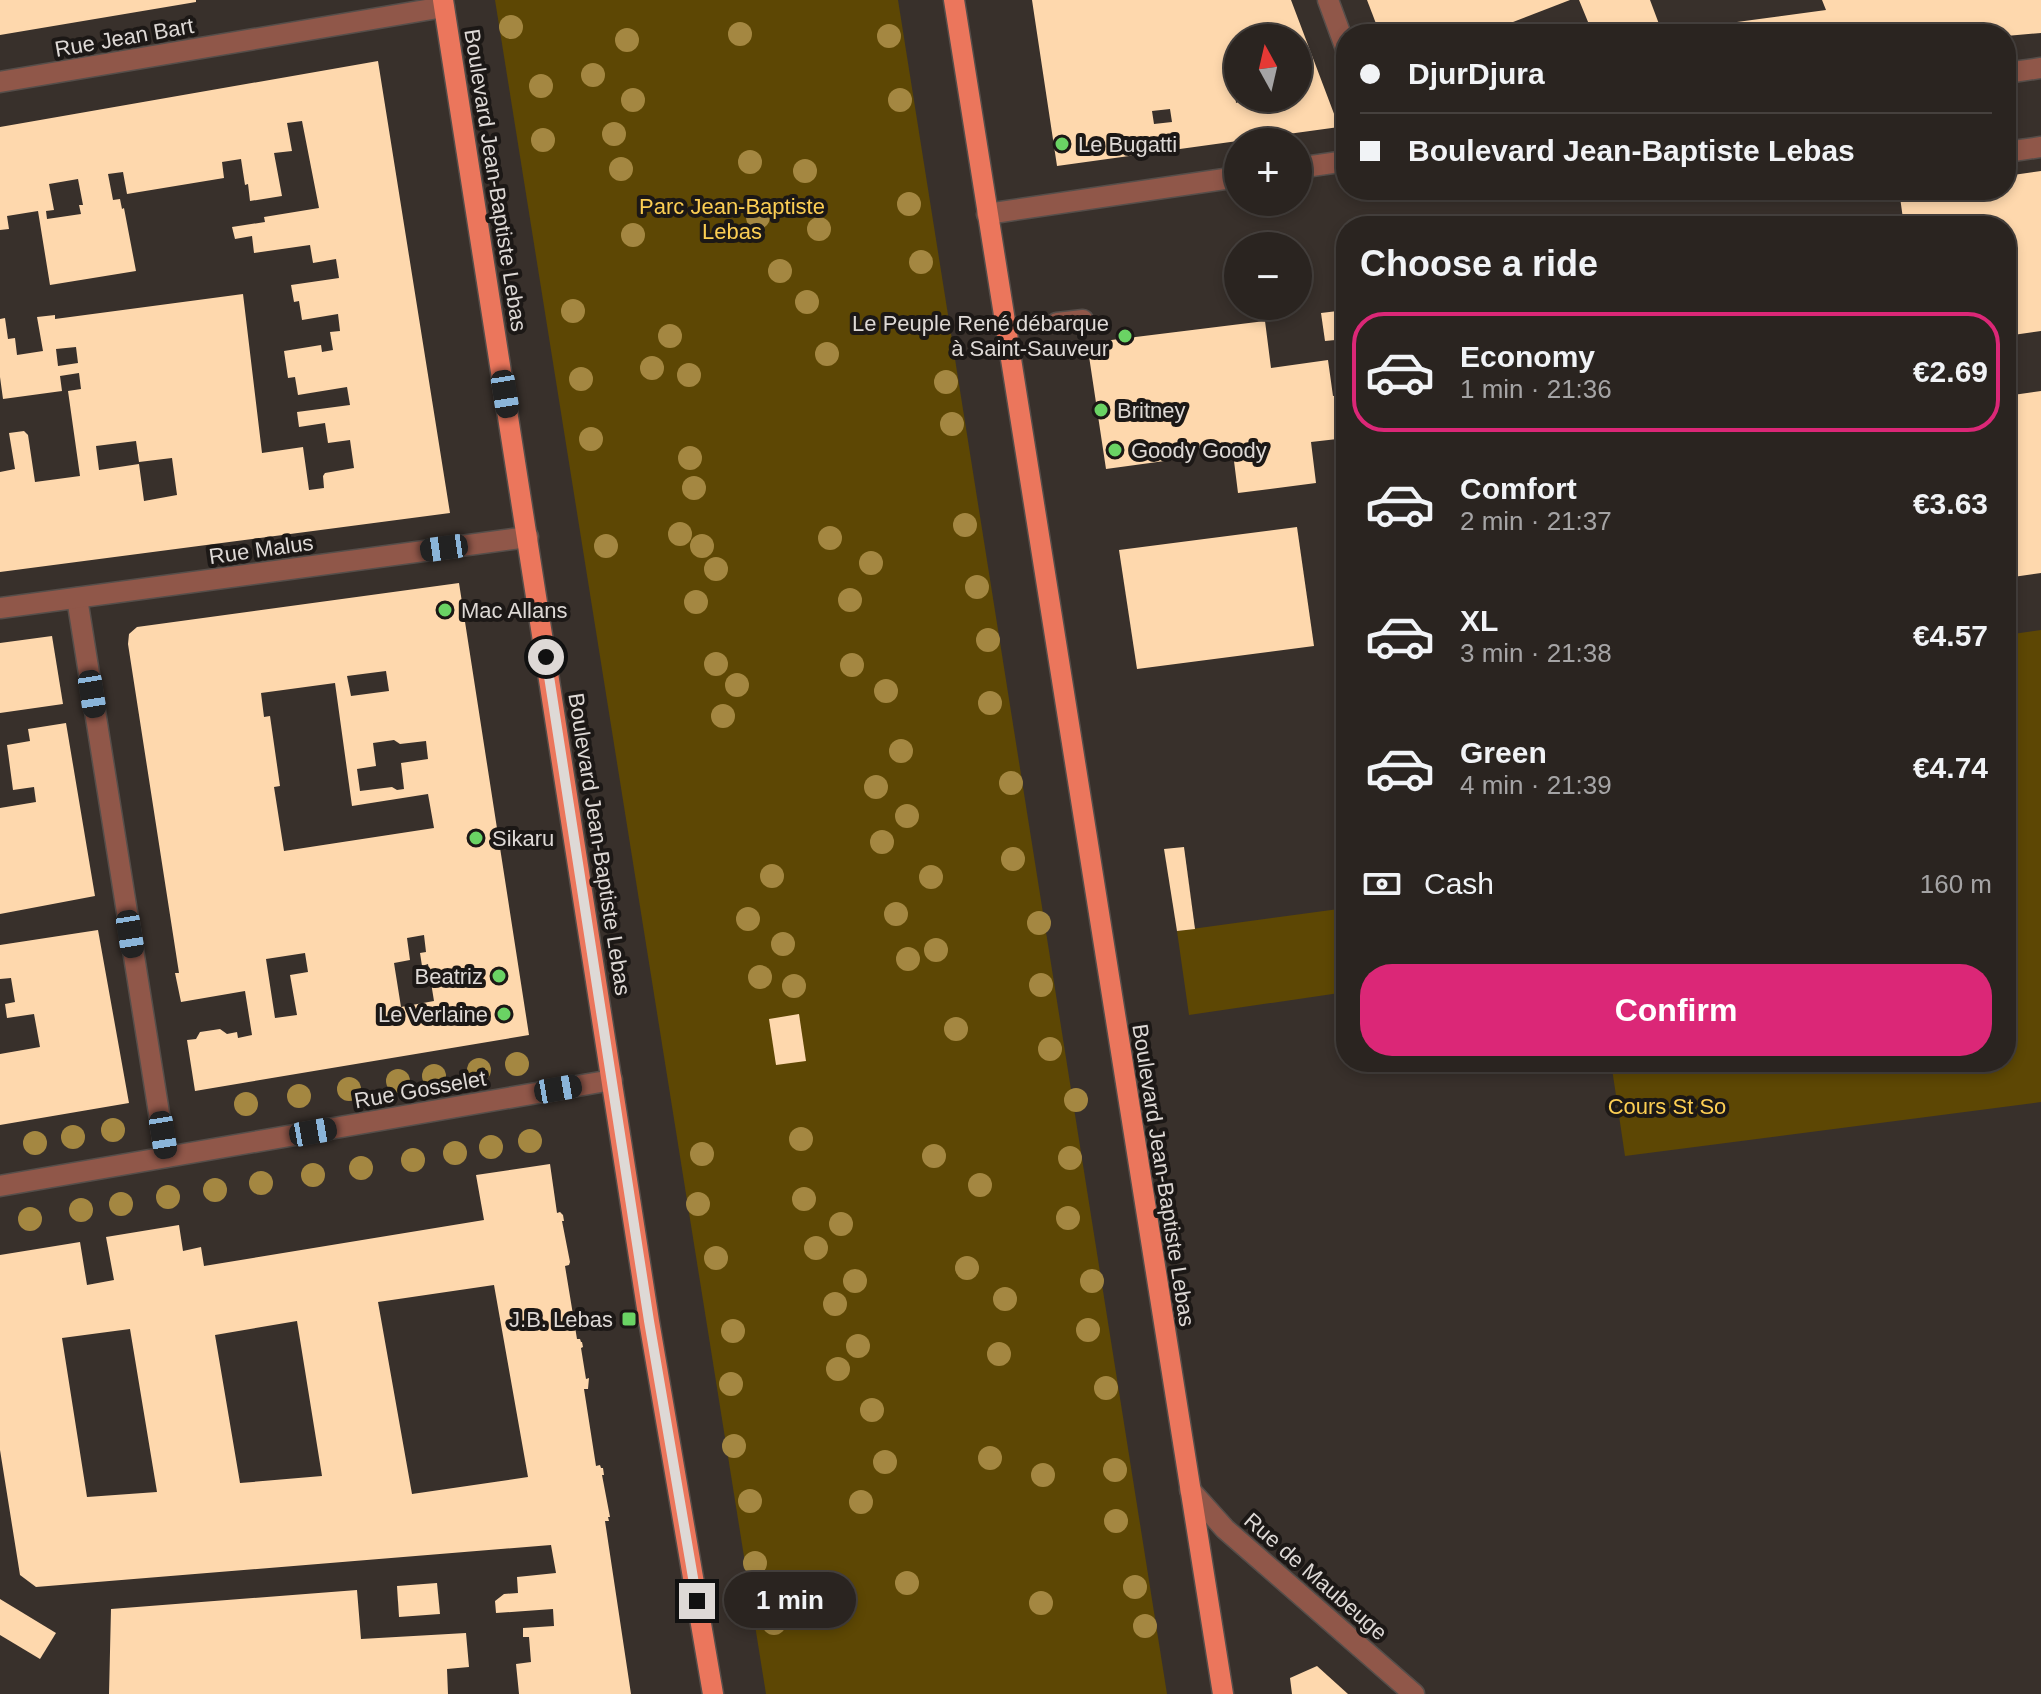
<!DOCTYPE html>
<html lang="en">
<head>
<meta charset="utf-8">
<style>
	:root { --surface:#2a2420; --page:#36302d; --text:#f1f3f6; --muted:#a5a4a5; --line:#46413e; --accent:#db2777 }
	body { margin:0; font-family:Helvetica,sans-serif; background:var(--page); color:var(--text); height:100vh; display:flex; flex-direction:column; font-size:30px; white-space:nowrap }
	* { box-sizing:border-box; margin:0 }
	p { font-size:26px; color:var(--muted) }
	.icon { flex:none; width:44px; height:44px; fill:none; stroke:currentColor; stroke-width:2; stroke-linecap:round; stroke-linejoin:round }
	.map { position:relative; flex:1; overflow:hidden }
	.drawer { position:absolute; left:1336px; top:216px; width:680px; height:856px; display:flex; flex-direction:column; background:var(--surface); border-radius:32px; box-shadow:0 4px 12px #0003,0 0 0 2px var(--line) }
	.drawer>* { flex:none }
	.top-card { position:absolute; left:1336px; top:24px; width:680px; height:176px; border-radius:32px; box-shadow:0 4px 12px #0003,0 0 0 2px var(--line); display:grid; align-content:center; height:176px; padding:0 24px; background:var(--surface) }
	.needle { width:52px; rotate:352deg }
	.controls { position:absolute; left:1224px; top:24px; display:grid; gap:16px }
	.controls a { display:grid; place-items:center; width:88px; height:88px; border-radius:50%; background:var(--surface); box-shadow:0 4px 12px #0003,0 0 0 2px var(--line); font-size:40px }
	.end { position:absolute; width:36px; height:36px; margin:-18px; border:10px solid #ded9d6; background:#111; box-shadow:0 0 0 4px #111 }
	.from { border-radius:50% }
	.bubble { position:absolute; height:56px; border-radius:28px; background:var(--surface); box-shadow:0 4px 12px #0003,0 0 0 2px var(--line); font-size:26px; font-weight:700; line-height:56px; text-align:center }
	.car { position:absolute; width:24px; height:48px; margin:-24px -12px; border-radius:10px; box-shadow:0 0 6px 2px #0007; background:linear-gradient(#222 24%,#8ab4d8 0 40%,#222 0 76%,#8ab4d8 0 86%,#222 0) }
	.top-card b { display:flex; align-items:center; gap:28px; height:76px; font-size:30px }
	.top-card b+b { border-top:2px solid var(--line) }
	.top-card i { width:20px; height:20px; background:var(--text) }
	ul { padding:0; list-style:none }
	li { display:flex; align-items:center; gap:24px; height:120px; margin:0 16px 12px; padding:0 8px; border:4px solid transparent; border-radius:32px }
	li div { flex:1 }
	li b { display:block; font-size:30px }
	li em { font-style:normal; font-weight:700 }
	li.on { border-color:var(--accent) }
	li>.icon { width:72px; height:72px; stroke-width:1.5 }
	h2 { padding:0 24px; font-size:36px; line-height:96px }
	.pay { display:flex; align-items:center; gap:20px; height:88px; padding:0 24px; font-size:30px }
	.pay p { margin-inline-start:auto }
	.action { display:flex; gap:16px; margin-top:auto; padding:16px 24px }
	.action a { flex:1; height:92px; border-radius:32px; background:var(--accent); color:#fff; font-size:32px; font-weight:700; line-height:92px; text-align:center }
	.map>svg:first-child { display:block }
</style>
</head>
<body>
<div class="map">
<svg width="2041" height="1694" viewBox="0 0 2041 1694">
	<rect width="100%" height="100%" fill="#38302b"/>
	<!-- green -->
	<g fill="#5d4704">
		<path d="M495,0h403l269,1694h-401z"/>
		<path d="M2041,630v472l-416,54 -14,-94h395v-427z"/>
		<path d="M1346,908v84l-157,23 -12,-84z"/>
	</g>
	<!-- building -->
	<g fill="#fed8ad" fill-rule="evenodd">
		<path d="M0,0h196v2l-196,33z"/>
		<path d="M1032,0h259l48,127 -282,39zM1238,38h60v60h-49l-13,5 -2,-21 4,-1zM1170,109l2,13 -18,2 -2,-13z"/>
		<path d="M1367,0h203l-88,34h-102z"/>
		<path d="M1579,0h71l12,32 164,-22 -4,-10h219v33l-35,3v-2h-413z"/>
		<path d="M378,61l72,452 -450,59v-100l15,-3 -6,-36 15,-2 4,4 7,47 45,-6 -12,-85 13,-2 -2,-16 -19,3 2,15 -59,8 -3,-22v-58l5,-1 3,21 7,-1 2,17 26,-4 -6,-34 18,-2v4l188,-25 19,159 41,-6 6,43 15,-2 -1,-12 2,-3 29,-5 -4,-28 -22,3 -3,-20 -26,4 -2,-15 53,-7 -3,-18 -49,8 -3,-18 -7,1 -4,-27 37,-6 1,7 11,-2 -3,-18 10,-1 -2,-17 -36,6 -3,-19 -5,1 -3,-17 48,-7 -3,-19 -23,4 -3,-18 -56,8 -2,-17 -17,3 -3,-12 33,-5 -1,-5 55,-9 -17,-87 -15,2 5,28 -18,2 8,43 -32,5 -2,-17 -3,1 -4,-26 -19,3 2,16 -97,16 -4,-22 -15,2 5,26 7,-1 2,10 2,-1 12,63 -86,14 -12,-74 -31,5 2,13 -9,1v-103zM78,179l5,26h-4l2,9 -34,5 -1,-8 8,-1 -5,-26zM76,347l2,16 -20,3 -2,-17zM136,441l3,21 33,-4 5,37 -33,6 -5,-37 -40,6 -3,-24z"/>
		<path d="M2041,171v160l-35,5v-110h-102l-5,-36h107v-14z"/>
		<path d="M1346,310v29l-21,2 -4,-28z"/>
		<path d="M1265,321l6,47 57,-8 5,36 13,-2v44l-35,4 5,41 -78,10 -5,-40h-9l-1,-7 -30,3 1,8 -88,12 -19,-126z"/>
		<path d="M2041,391v182l-35,5v-182z"/>
		<path d="M1297,527l17,119 -177,23 -18,-119z"/>
		<path d="M459,583l70,452 -334,56 -8,-51 9,-1 4,-7 20,-3 7,5 10,-2 1,6 14,-3 -7,-44 -64,11 -6,-29h4l-51,-329 1,-10 8,-7zM386,671l3,20 -38,5 -4,-20zM335,683l17,123 76,-12 6,34 -150,23 -10,-64 6,-1 -10,-70 -6,1 -3,-24zM394,740l6,4 26,-3 2,18 -27,4 3,26 -7,1 -5,-3 -32,4 -3,-22 19,-3 -3,-23zM424,935l2,17 -6,1 2,13 6,-2 6,37 -33,6 -7,-44 16,-3 -3,-22zM305,953l3,19 -18,3 7,40 -22,3 -9,-59z"/>
		<path d="M52,636l11,68 -63,9v-70z"/>
		<path d="M66,723l29,173 -95,18v-106l36,-6 -2,-15 -21,3 -6,-45 23,-4 -2,-12z"/>
		<path d="M1184,847l11,82 -18,2 -13,-82z"/>
		<path d="M98,930l31,173 -129,22v-71l40,-7 -6,-33 -27,4 -2,-14 10,-2 -4,-24 -11,1v-34z"/>
		<path d="M799,1014l7,47 -30,4 -7,-46z"/>
		<path d="M550,1164l7,49 3,-1 3,3 1,6h-2l8,41 -1,3 -4,1 12,73h3l1,3h1l1,5 -2,1 5,31 3,-1 -1,11h-4l12,77 4,-1 1,3h2l1,7h-2l8,42h-2l1,4h-4l26,173h-112l-3,-30 15,-2 -2,-25h-6v-9l31,-2 -1,-17 -57,4 -1,-12 9,-7 14,-1 -1,-16 39,-4 -5,-28 -515,42 -16,-12 -20,-125v-195l80,-13 7,43 27,-5 -8,-43 73,-12 4,26 18,-4 3,19 280,-46 -8,-45zM494,1285l34,192 -116,17 -34,-192zM297,1321l25,155 -82,7 -25,-148zM130,1329l27,163 -70,5 -25,-159z"/>
		<path d="M437,1583l3,31 -41,3 -2,-31z"/>
		<path d="M357,1590l4,49 105,-6 3,34 -22,2 1,25h-339l2,-85z"/>
		<path d="M0,1599l56,34 -16,26 -40,-24z"/>
		<path d="M1317,1666l31,28h-56l-2,-16z"/>
	</g>
	<g fill="none" stroke-linecap="round" stroke-linejoin="round">
		<!-- minor casing -->
		<g stroke="#564e4a" stroke-width="23">
			<g id="minor">
				<path d="M1328,0l18,49"/>
				<path d="M2006,73l35,-5"/>
				<path d="M0,82l444,-75"/>
				<path d="M2006,152l35,-5"/>
				<path d="M1298,168l48,-7"/>
				<path d="M987,214l251,-37"/>
				<path d="M1057,323l26,-3"/>
				<path d="M77,598l89,559"/>
				<path d="M0,608l528,-71"/>
				<path d="M0,1186l612,-106"/>
				<path d="M1190,1490l35,39 189,165"/>
			</g>
		</g>
		<!-- major casing -->
		<g stroke="#564e4a" stroke-width="23">
			<g id="major">
				<path d="M443,0l206,1321 64,373"/>
				<path d="M954,0l269,1694"/>
			</g>
		</g>
		<!-- minor -->
		<use href="#minor" stroke="#905749" stroke-width="20"/>
		<!-- major -->
		<use href="#major" stroke="#eb765c" stroke-width="20"/>
	</g>
	<!-- trees -->
	<g fill="#a48741">
		<circle cx="511" cy="27" r="12"/>
		<circle cx="740" cy="34" r="12"/>
		<circle cx="889" cy="36" r="12"/>
		<circle cx="627" cy="40" r="12"/>
		<circle cx="593" cy="75" r="12"/>
		<circle cx="541" cy="86" r="12"/>
		<circle cx="633" cy="100" r="12"/>
		<circle cx="900" cy="100" r="12"/>
		<circle cx="614" cy="134" r="12"/>
		<circle cx="543" cy="140" r="12"/>
		<circle cx="750" cy="162" r="12"/>
		<circle cx="621" cy="169" r="12"/>
		<circle cx="805" cy="171" r="12"/>
		<circle cx="909" cy="204" r="12"/>
		<circle cx="758" cy="217" r="12"/>
		<circle cx="819" cy="229" r="12"/>
		<circle cx="633" cy="235" r="12"/>
		<circle cx="921" cy="262" r="12"/>
		<circle cx="780" cy="271" r="12"/>
		<circle cx="807" cy="302" r="12"/>
		<circle cx="573" cy="311" r="12"/>
		<circle cx="670" cy="336" r="12"/>
		<circle cx="827" cy="354" r="12"/>
		<circle cx="652" cy="368" r="12"/>
		<circle cx="689" cy="375" r="12"/>
		<circle cx="581" cy="379" r="12"/>
		<circle cx="946" cy="382" r="12"/>
		<circle cx="952" cy="424" r="12"/>
		<circle cx="591" cy="439" r="12"/>
		<circle cx="690" cy="458" r="12"/>
		<circle cx="694" cy="488" r="12"/>
		<circle cx="965" cy="525" r="12"/>
		<circle cx="680" cy="534" r="12"/>
		<circle cx="830" cy="538" r="12"/>
		<circle cx="606" cy="546" r="12"/>
		<circle cx="702" cy="546" r="12"/>
		<circle cx="871" cy="563" r="12"/>
		<circle cx="716" cy="569" r="12"/>
		<circle cx="977" cy="587" r="12"/>
		<circle cx="850" cy="600" r="12"/>
		<circle cx="696" cy="602" r="12"/>
		<circle cx="988" cy="640" r="12"/>
		<circle cx="716" cy="664" r="12"/>
		<circle cx="852" cy="665" r="12"/>
		<circle cx="737" cy="685" r="12"/>
		<circle cx="886" cy="691" r="12"/>
		<circle cx="990" cy="703" r="12"/>
		<circle cx="723" cy="716" r="12"/>
		<circle cx="901" cy="751" r="12"/>
		<circle cx="1011" cy="783" r="12"/>
		<circle cx="876" cy="787" r="12"/>
		<circle cx="907" cy="816" r="12"/>
		<circle cx="882" cy="842" r="12"/>
		<circle cx="1013" cy="859" r="12"/>
		<circle cx="772" cy="876" r="12"/>
		<circle cx="931" cy="877" r="12"/>
		<circle cx="896" cy="914" r="12"/>
		<circle cx="748" cy="919" r="12"/>
		<circle cx="1039" cy="923" r="12"/>
		<circle cx="783" cy="944" r="12"/>
		<circle cx="936" cy="950" r="12"/>
		<circle cx="908" cy="959" r="12"/>
		<circle cx="760" cy="977" r="12"/>
		<circle cx="1041" cy="985" r="12"/>
		<circle cx="794" cy="986" r="12"/>
		<circle cx="956" cy="1029" r="12"/>
		<circle cx="1050" cy="1049" r="12"/>
		<circle cx="517" cy="1064" r="12"/>
		<circle cx="479" cy="1070" r="12"/>
		<circle cx="434" cy="1076" r="12"/>
		<circle cx="398" cy="1081" r="12"/>
		<circle cx="349" cy="1089" r="12"/>
		<circle cx="299" cy="1096" r="12"/>
		<circle cx="1076" cy="1100" r="12"/>
		<circle cx="246" cy="1104" r="12"/>
		<circle cx="113" cy="1130" r="12"/>
		<circle cx="73" cy="1137" r="12"/>
		<circle cx="801" cy="1139" r="12"/>
		<circle cx="530" cy="1141" r="12"/>
		<circle cx="35" cy="1143" r="12"/>
		<circle cx="491" cy="1147" r="12"/>
		<circle cx="455" cy="1153" r="12"/>
		<circle cx="702" cy="1154" r="12"/>
		<circle cx="934" cy="1156" r="12"/>
		<circle cx="1070" cy="1158" r="12"/>
		<circle cx="413" cy="1160" r="12"/>
		<circle cx="361" cy="1168" r="12"/>
		<circle cx="313" cy="1175" r="12"/>
		<circle cx="261" cy="1183" r="12"/>
		<circle cx="980" cy="1185" r="12"/>
		<circle cx="215" cy="1190" r="12"/>
		<circle cx="168" cy="1197" r="12"/>
		<circle cx="804" cy="1199" r="12"/>
		<circle cx="121" cy="1204" r="12"/>
		<circle cx="698" cy="1204" r="12"/>
		<circle cx="81" cy="1210" r="12"/>
		<circle cx="1068" cy="1218" r="12"/>
		<circle cx="30" cy="1219" r="12"/>
		<circle cx="841" cy="1224" r="12"/>
		<circle cx="816" cy="1248" r="12"/>
		<circle cx="716" cy="1258" r="12"/>
		<circle cx="967" cy="1268" r="12"/>
		<circle cx="855" cy="1281" r="12"/>
		<circle cx="1092" cy="1281" r="12"/>
		<circle cx="1005" cy="1299" r="12"/>
		<circle cx="835" cy="1304" r="12"/>
		<circle cx="1088" cy="1330" r="12"/>
		<circle cx="733" cy="1331" r="12"/>
		<circle cx="858" cy="1346" r="12"/>
		<circle cx="999" cy="1354" r="12"/>
		<circle cx="838" cy="1369" r="12"/>
		<circle cx="731" cy="1384" r="12"/>
		<circle cx="1106" cy="1388" r="12"/>
		<circle cx="872" cy="1410" r="12"/>
		<circle cx="734" cy="1446" r="12"/>
		<circle cx="990" cy="1458" r="12"/>
		<circle cx="885" cy="1462" r="12"/>
		<circle cx="1115" cy="1470" r="12"/>
		<circle cx="1043" cy="1475" r="12"/>
		<circle cx="750" cy="1501" r="12"/>
		<circle cx="861" cy="1502" r="12"/>
		<circle cx="1116" cy="1521" r="12"/>
		<circle cx="755" cy="1563" r="12"/>
		<circle cx="907" cy="1583" r="12"/>
		<circle cx="1135" cy="1587" r="12"/>
		<circle cx="1041" cy="1603" r="12"/>
		<circle cx="774" cy="1623" r="12"/>
		<circle cx="1145" cy="1626" r="12"/>
	</g>
	<g fill="none" stroke-linecap="round" stroke-linejoin="round">
		<!-- route -->
		<path stroke="#ded9d6" stroke-width="10" d="M546,657l103,664 48,280"/>
	</g>
	<!-- markers -->
	<g fill="#6ad364" stroke="#1c1816" stroke-width="3">
		<circle cx="1062" cy="144" r="8"/>
		<circle cx="1125" cy="336" r="8"/>
		<circle cx="1101" cy="410" r="8"/>
		<circle cx="1115" cy="450" r="8"/>
		<circle cx="445" cy="610" r="8"/>
		<circle cx="476" cy="838" r="8"/>
		<circle cx="499" cy="976" r="8"/>
		<circle cx="504" cy="1014" r="8"/>
		<rect x="621" y="1311" width="16" height="16" rx="4"/>
	</g>
	<g text-anchor="middle" stroke-width="8" stroke-linejoin="round" paint-order="stroke">
		<!-- street labels -->
		<g font-size="22" fill="#ded9d6" stroke="#1c1816">
			<text transform="translate(124 37) rotate(-10)" y="8">Rue Jean Bart</text>
			<text transform="translate(496 180) rotate(81)" y="8">Boulevard Jean-Baptiste Lebas</text>
			<text transform="translate(261 549) rotate(-8)" y="8">Rue Malus</text>
			<text transform="translate(600 844) rotate(81)" y="8">Boulevard Jean-Baptiste Lebas</text>
			<text transform="translate(420 1089) rotate(-10)" y="8">Rue Gosselet</text>
			<text transform="translate(1164 1175) rotate(81)" y="8">Boulevard Jean-Baptiste Lebas</text>
			<text transform="translate(1316 1576) rotate(41)" y="8">Rue de Maubeuge</text>
		</g>
		<!-- poi labels -->
		<g font-size="22" fill="#ded9d6" stroke="#1c1816" text-anchor="start">
			<text x="1078" y="152">Le Bugatti</text>
			<text x="1109" y="331" text-anchor="end">Le Peuple René débarque<tspan x="1109" dy="25">à Saint-Sauveur</tspan></text>
			<text x="1117" y="418">Britney</text>
			<text x="1131" y="458">Goody Goody</text>
			<text x="461" y="618">Mac Allans</text>
			<text x="492" y="846">Sikaru</text>
			<text x="483" y="984" text-anchor="end">Beatriz</text>
			<text x="488" y="1022" text-anchor="end">Le Verlaine</text>
			<text x="613" y="1327" text-anchor="end">J.B. Lebas</text>
		</g>
		<!-- park labels -->
		<g font-size="22" fill="#fcce53" stroke="#1c1816">
			<text x="732" y="214">Parc Jean-Baptiste<tspan x="732" dy="25">Lebas</tspan></text>
			<text x="1667" y="1114">Cours St So</text>
		</g>
	</g>
</svg>
<div class="controls">
<a><svg class="needle" viewBox="-14 -14 28 28"><path d="M0-13l5 13h-10z" fill="#e53935"/><path d="M0 13l5-13h-10z" fill="#a5a4a5"/></svg></a>
<a>+</a>
<a>−</a>
</div>
<i class="end from" style="left:546px;top:657px"></i>
<i class="end" style="left:697px;top:1601px"></i>
<div class="bubble" style="left:724px;top:1572px;width:132px">1 min</div>
<i class="car" style="left:505px;top:394px;rotate:171deg"></i>
<i class="car" style="left:444px;top:548px;rotate:262deg"></i>
<i class="car" style="left:92px;top:694px;rotate:171deg"></i>
<i class="car" style="left:130px;top:934px;rotate:171deg"></i>
<i class="car" style="left:558px;top:1089px;rotate:80deg"></i>
<i class="car" style="left:313px;top:1132px;rotate:80deg"></i>
<i class="car" style="left:163px;top:1135px;rotate:171deg"></i>
<div class="top-card">
<b><i class="from"></i>DjurDjura</b>
<b><i></i>Boulevard Jean-Baptiste Lebas</b>
</div>
<section class="drawer">
<h2>Choose a ride</h2>
<ul>
<li class="on"><svg class="icon" aria-label="car" viewBox="0 0 24 24"><path d="M5 17H2v-5l4-1 3-4h7l3 4 3 1v5h-3M9 17h6M6 11h13"/><circle cx="7" cy="17" r="2"/><circle cx="17" cy="17" r="2"/></svg><div><b>Economy</b><p>1 min · 21:36</p></div><em>€2.69</em></li>
<li><svg class="icon" aria-label="car" viewBox="0 0 24 24"><path d="M5 17H2v-5l4-1 3-4h7l3 4 3 1v5h-3M9 17h6M6 11h13"/><circle cx="7" cy="17" r="2"/><circle cx="17" cy="17" r="2"/></svg><div><b>Comfort</b><p>2 min · 21:37</p></div><em>€3.63</em></li>
<li><svg class="icon" aria-label="car" viewBox="0 0 24 24"><path d="M5 17H2v-5l4-1 3-4h7l3 4 3 1v5h-3M9 17h6M6 11h13"/><circle cx="7" cy="17" r="2"/><circle cx="17" cy="17" r="2"/></svg><div><b>XL</b><p>3 min · 21:38</p></div><em>€4.57</em></li>
<li><svg class="icon" aria-label="car" viewBox="0 0 24 24"><path d="M5 17H2v-5l4-1 3-4h7l3 4 3 1v5h-3M9 17h6M6 11h13"/><circle cx="7" cy="17" r="2"/><circle cx="17" cy="17" r="2"/></svg><div><b>Green</b><p>4 min · 21:39</p></div><em>€4.74</em></li>
</ul>
<div class="pay"><svg class="icon" aria-label="cash" viewBox="0 0 24 24"><path d="M3 7h18v10H3z"/><circle cx="12" cy="12" r="2"/></svg>Cash<p>160 m</p></div>
<div class="action"><a>Confirm</a></div>
</section>
</div>
</body>
</html>
